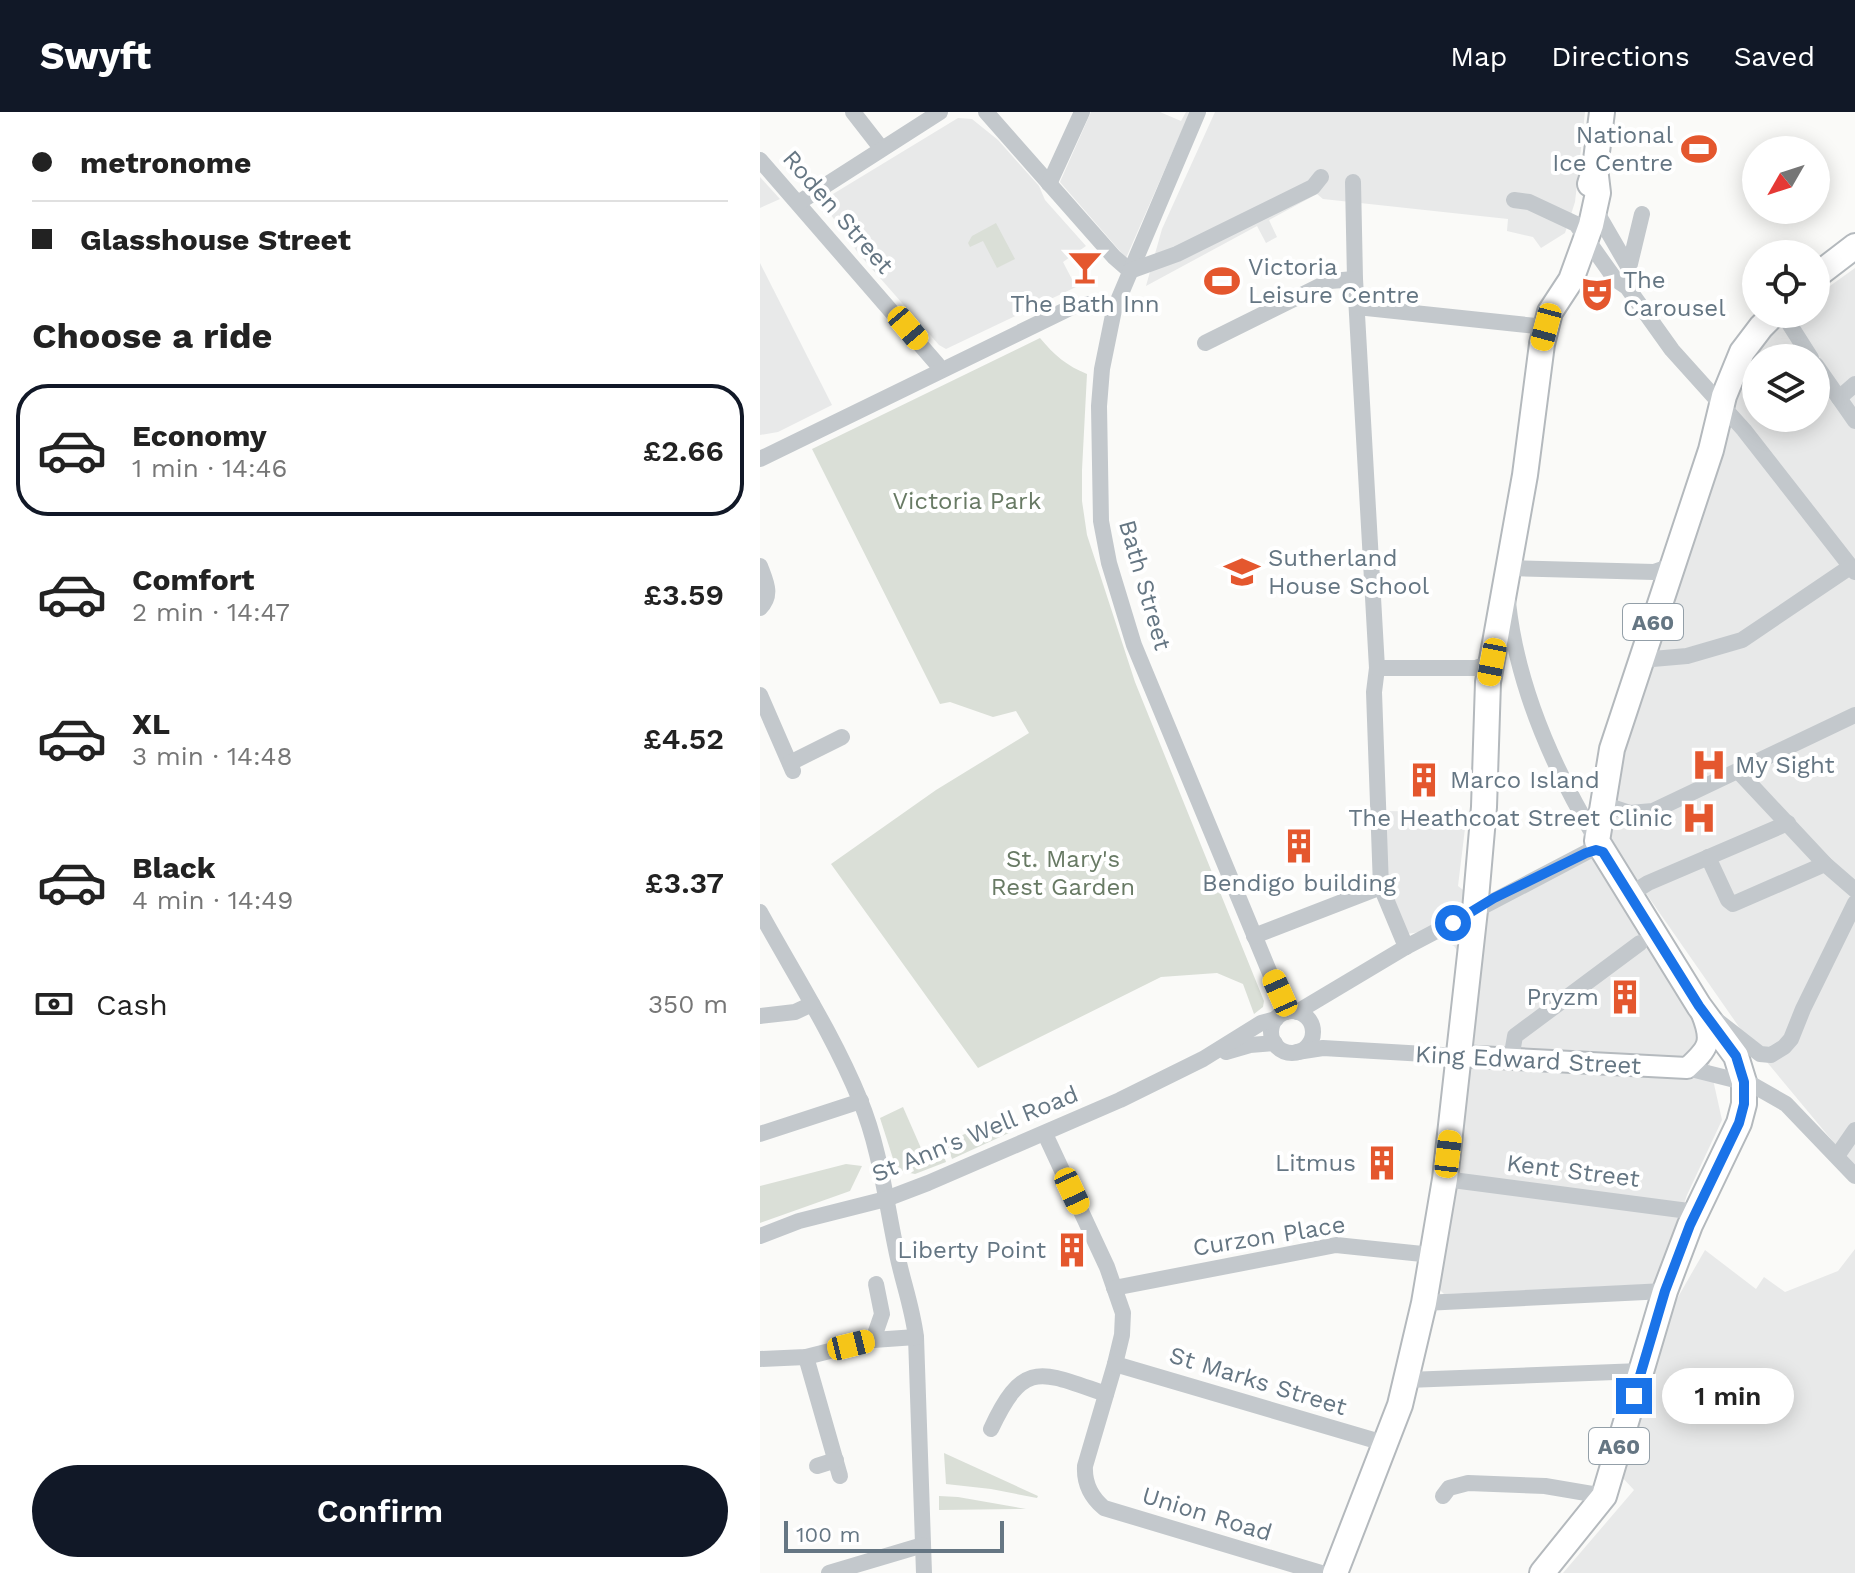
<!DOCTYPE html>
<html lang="en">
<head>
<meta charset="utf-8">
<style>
	:root { --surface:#fff; --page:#f6f6f6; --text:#222; --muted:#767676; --line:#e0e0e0; --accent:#111827 }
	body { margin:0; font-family:"Work Sans",sans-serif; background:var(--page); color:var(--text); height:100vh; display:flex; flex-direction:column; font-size:30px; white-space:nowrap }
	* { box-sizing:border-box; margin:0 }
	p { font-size:26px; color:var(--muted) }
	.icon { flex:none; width:44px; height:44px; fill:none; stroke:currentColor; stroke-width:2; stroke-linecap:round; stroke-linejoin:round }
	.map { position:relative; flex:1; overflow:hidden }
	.details { display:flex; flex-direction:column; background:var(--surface); width:760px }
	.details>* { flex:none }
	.hud { display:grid; align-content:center; height:176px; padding:0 32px; background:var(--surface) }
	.needle { width:52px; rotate:231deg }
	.fabs { position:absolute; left:982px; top:24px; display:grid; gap:16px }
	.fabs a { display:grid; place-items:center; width:88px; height:88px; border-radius:50%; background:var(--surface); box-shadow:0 4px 20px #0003; font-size:40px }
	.scale { position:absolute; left:24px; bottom:20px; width:220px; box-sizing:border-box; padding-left:8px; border:4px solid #657683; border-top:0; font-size:22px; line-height:28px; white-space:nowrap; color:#657683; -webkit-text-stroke:6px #fff; paint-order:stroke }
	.end { position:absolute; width:36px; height:36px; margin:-18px; border:10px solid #1a73e8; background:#fff; box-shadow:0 0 0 4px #fff }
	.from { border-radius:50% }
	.bubble { position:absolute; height:56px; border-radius:28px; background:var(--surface); box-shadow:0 4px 20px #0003; font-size:26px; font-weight:600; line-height:56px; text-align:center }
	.car { position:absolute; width:24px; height:48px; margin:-24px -12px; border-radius:10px; box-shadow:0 0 6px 2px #0007; background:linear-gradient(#f5c518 24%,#345 0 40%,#f5c518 0 76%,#345 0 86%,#f5c518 0) }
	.hud b { display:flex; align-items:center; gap:28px; height:76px; font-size:30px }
	.hud b+b { border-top:2px solid var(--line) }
	.hud i { width:20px; height:20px; background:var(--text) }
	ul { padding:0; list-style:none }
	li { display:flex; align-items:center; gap:24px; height:132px; margin:0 16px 12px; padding:0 16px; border:4px solid transparent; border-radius:32px }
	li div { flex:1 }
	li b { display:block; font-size:30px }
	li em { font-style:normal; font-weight:600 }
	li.selected { border-color:var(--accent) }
	li>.icon { width:72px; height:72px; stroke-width:1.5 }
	h2 { padding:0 32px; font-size:36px; line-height:96px }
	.pay { display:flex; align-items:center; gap:20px; height:88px; padding:0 32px; font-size:30px }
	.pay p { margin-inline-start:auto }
	.cta { display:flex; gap:16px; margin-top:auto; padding:16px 32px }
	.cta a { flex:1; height:92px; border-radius:48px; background:var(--accent); color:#fff; font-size:32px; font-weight:600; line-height:92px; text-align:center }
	header { display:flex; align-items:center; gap:48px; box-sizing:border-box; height:112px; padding:0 40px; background:var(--accent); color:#fff }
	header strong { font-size:38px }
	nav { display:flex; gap:44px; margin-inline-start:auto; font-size:28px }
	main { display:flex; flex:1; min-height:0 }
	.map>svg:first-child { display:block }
</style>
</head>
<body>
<header>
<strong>Swyft</strong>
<nav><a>Map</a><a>Directions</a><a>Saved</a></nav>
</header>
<main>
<section class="details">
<div class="hud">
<b><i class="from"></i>metronome</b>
<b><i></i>Glasshouse Street</b>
</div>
<h2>Choose a ride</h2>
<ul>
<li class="selected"><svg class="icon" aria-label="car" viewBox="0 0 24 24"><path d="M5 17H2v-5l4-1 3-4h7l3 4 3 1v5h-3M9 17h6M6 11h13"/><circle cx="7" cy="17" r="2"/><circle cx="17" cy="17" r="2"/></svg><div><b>Economy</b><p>1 min · 14:46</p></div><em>£2.66</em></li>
<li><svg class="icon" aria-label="car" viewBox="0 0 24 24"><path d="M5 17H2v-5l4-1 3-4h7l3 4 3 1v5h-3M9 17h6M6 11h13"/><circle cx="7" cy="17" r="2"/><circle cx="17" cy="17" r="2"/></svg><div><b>Comfort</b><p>2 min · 14:47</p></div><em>£3.59</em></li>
<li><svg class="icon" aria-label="car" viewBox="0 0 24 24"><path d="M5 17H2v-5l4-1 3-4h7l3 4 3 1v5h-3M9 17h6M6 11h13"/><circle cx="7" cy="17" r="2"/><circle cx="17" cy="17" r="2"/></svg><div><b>XL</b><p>3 min · 14:48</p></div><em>£4.52</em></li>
<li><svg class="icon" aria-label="car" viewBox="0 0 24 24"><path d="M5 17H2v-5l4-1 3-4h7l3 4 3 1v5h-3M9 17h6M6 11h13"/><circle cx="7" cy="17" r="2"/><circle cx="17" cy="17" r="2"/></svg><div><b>Black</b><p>4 min · 14:49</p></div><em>£3.37</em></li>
</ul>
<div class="pay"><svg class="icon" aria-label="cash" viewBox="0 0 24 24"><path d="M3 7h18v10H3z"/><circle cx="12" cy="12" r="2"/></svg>Cash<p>350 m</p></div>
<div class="cta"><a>Confirm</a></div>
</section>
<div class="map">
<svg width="1095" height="1461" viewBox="0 0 1095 1461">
	<rect width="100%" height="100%" fill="#fafaf8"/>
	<!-- built -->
	<g fill="#e8e9e9" fill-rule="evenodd">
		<path d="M331,0h69l21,9 5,-9h4l-64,146 -66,-76z"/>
		<path d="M455,0h370l-10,90 -10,31 -24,15 -8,-11 -26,-6 1,-12 -185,-20 -6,-5 -48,26 8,17 -11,6 -9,-17 -111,60 16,-57z"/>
		<path d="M198,6l14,1 26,21 41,46 6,14 41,46 -23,16 13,25 -130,62 -7,-4 -81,-92 -32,-45 2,-11z"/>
		<path d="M0,65l20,22 -20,9z"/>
		<path d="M0,151l72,142 -54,27 -18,3z"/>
		<path d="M1095,156v900l-109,-131 -140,-201 10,-64 114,-359 22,-55 17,-25 23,-19h24v-18zM996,246h60v60h-60z"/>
		<path d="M624,699l83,1 -9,74 30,23 107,-53 107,174 20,90 -35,75 -29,89 -214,10 -5,-5 20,-126 16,-185 -21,-32 -34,-14 -13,2 -22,-51z"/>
		<path d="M1095,1137v324h-292l71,-83 -13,-14 49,-165 35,-61 51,39 8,-12 21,15 53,-21z"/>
	</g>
	<!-- green -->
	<g fill="#dadfd7">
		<path d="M236,111l19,36 -18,9 -14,-27 -13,6 -2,-4 4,-7z"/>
		<path d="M280,226c14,17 27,28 47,36l-5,96v31l5,34 48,147 129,319 -1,6 -9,7 -11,-30 -26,-11 -56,4 -183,91 -147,-204 105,-74 93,-57 -13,-22 -23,6 -43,-15 -10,2 -128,-255z"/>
		<path d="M143,995l21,48 17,-7 5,14 -31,12 -5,-1 4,-2 -1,-3 -8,4 -9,-4 -16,-50z"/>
		<path d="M243,1005l8,15 -59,27 -4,-12 12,-6 -2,-4z"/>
		<path d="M86,1052l16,2 -12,25 -90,32v-37z"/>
		<path d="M184,1341l94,43 -1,2 -46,-9 -45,-5z"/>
		<path d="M179,1384l19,1 68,12 -87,1z"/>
	</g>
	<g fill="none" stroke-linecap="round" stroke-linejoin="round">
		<!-- major casing -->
		<g stroke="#b5babe" stroke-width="24">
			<path id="major" d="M699,944l228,12c22,-20 26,-26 15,-54"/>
		</g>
		<!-- highway casing -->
		<g stroke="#b4b9bd" stroke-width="28">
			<g id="highway">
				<path d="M830,72l5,-16 7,-56"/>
				<path d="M1056,164l39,-30"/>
				<path d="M575,1461l65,-168 24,-102 21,-124 30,-269 9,-103 4,-125 37,-207 17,-131 8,-32 21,-32 20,-55 7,-32 -3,-25"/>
				<path d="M782,1461l62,-77 61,-205 25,-66 49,-102 5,-19v-22l-8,-26 -37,-50 -102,-165 15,-92 99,-299 13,-54 18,-44 19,-25 13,-13"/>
			</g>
		</g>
		<!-- minor -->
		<g stroke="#c3c8cc" stroke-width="16">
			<path d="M93,0l28,36"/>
			<path d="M226,0l128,145 16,14"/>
			<path d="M438,0l-84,198 -12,59 -3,37 2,115 8,42 25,82 152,367"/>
			<path d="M0,48l177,204 2,6"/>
			<path d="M593,70l2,97 22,389 -3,24 7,195 25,60"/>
			<path d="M289,72l33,-72"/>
			<path d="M754,88l15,2 47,22 39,55 12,8 45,63 72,80 111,142"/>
			<path d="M38,91l142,-91"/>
			<path d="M836,99l33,57 -2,19"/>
			<path d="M869,156l13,-54"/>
			<path d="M370,159l47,-17 136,-67 8,-10"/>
			<path d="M597,195l189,20"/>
			<path d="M1023,202l28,44"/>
			<path d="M445,231l125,-62 25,-2"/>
			<path d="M1056,253l39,56"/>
			<path d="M1079,286l16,-14"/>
			<path d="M0,347l314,-153 15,-2 25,6"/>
			<path d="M0,454c6,16 13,29 0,42"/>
			<path d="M749,456l145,4 17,-6"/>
			<path d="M748,490c9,85 45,166 89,239"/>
			<path d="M881,548l46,-4 55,-16 108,-73"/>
			<path d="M617,556h99l16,-6"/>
			<path d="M0,583l33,76"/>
			<path d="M30,651l52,-26"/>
			<path d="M979,660l86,92 30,26"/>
			<path d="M843,692l27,9 23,-2 202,-96"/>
			<path d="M948,745l20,43 5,4 92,-40"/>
			<path d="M869,783l19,-12 140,-60"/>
			<path d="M0,800c34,62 73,122 100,188 20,48 26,103 37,154 6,29 15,52 19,83l8,236"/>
			<path d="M494,824l127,-49"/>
			<circle cx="532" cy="920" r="21"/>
			<path d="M537,900l109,-65 183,-96 7,-1 11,6"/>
			<path d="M0,904l35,-4 17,-8"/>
			<path d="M959,910l41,32 11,1 13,-8 7,-8 12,-30 52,-106"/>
			<path d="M466,940l24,-7 25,-2"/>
			<path d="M537,940l26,-4 136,8"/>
			<path d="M751,947l4,-23 125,-93"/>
			<path d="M927,956l64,16 35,20 69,72"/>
			<path d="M0,1022l101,-33"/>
			<path d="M285,1022l62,133 16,46 -1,22 -7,29 -30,102c-1,18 6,31 19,42l217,65"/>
			<path d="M1077,1044l18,-26"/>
			<path d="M685,1067l251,33"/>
			<path d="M0,1124l39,-15 87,-22 42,-16 192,-83 83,-41 58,-36 15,-4"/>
			<path d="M354,1176l222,-43 96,10"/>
			<path d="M664,1191l241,-12"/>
			<path d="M113,1228l9,-26 -6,-30"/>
			<path d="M46,1245l34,119"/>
			<path d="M0,1247l46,-2 67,-17 43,-3"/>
			<path d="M355,1252l272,80"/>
			<path d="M647,1268l234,-9"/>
			<path d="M231,1317c33,-71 50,-57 115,-35"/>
			<path d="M57,1354l19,-6"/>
			<path d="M683,1384l6,-8 19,-5 77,3 59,10"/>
			<path d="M69,1461l94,-28"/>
		</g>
		<!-- major -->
		<use href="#major" stroke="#fff" stroke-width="20"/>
		<!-- highway -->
		<use href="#highway" stroke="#fff" stroke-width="24"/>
	</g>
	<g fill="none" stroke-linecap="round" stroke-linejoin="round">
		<!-- route -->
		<path stroke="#1a73e8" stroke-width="10" d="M693,811l41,-25 92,-45 10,-3 7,2 96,154 37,50 8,26v22l-5,19 -49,102 -25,66 -31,105"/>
	</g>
	<!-- icons -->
	<defs>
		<g id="stadium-bare" transform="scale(2.76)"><path d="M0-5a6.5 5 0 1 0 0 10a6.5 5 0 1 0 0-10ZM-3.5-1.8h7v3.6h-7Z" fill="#e4572e" stroke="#fff" stroke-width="2.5" paint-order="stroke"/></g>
		<g id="bar-bare" transform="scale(2.76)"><path d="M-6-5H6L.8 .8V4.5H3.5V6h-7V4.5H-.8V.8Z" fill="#e4572e" stroke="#fff" stroke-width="2.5" paint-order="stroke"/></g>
		<g id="theatre-bare" transform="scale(2.76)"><path d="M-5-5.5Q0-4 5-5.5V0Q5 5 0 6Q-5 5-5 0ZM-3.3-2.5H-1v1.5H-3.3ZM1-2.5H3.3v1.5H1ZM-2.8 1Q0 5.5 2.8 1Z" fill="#e4572e" stroke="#fff" stroke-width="2.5" paint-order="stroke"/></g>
		<g id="school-bare" transform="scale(2.76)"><path d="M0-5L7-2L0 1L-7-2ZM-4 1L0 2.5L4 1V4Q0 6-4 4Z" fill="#e4572e" stroke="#fff" stroke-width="2.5" paint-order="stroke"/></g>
		<g id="hospital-bare" transform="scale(2.76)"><path d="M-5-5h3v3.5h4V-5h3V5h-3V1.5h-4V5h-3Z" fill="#e4572e" stroke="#fff" stroke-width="2.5" paint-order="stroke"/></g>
		<g id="building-bare" transform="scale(2.76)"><path d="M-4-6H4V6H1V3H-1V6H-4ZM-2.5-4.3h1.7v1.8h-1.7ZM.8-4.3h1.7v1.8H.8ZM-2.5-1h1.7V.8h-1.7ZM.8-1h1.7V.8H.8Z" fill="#e4572e" stroke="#fff" stroke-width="2.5" paint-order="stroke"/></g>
	</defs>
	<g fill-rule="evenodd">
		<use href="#stadium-bare" x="939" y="37"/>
		<use href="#bar-bare" x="325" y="155"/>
		<use href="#stadium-bare" x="462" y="169"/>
		<use href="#theatre-bare" x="837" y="182"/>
		<use href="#school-bare" x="482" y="460"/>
		<use href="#hospital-bare" x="949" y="653"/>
		<use href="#building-bare" x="664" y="668"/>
		<use href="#hospital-bare" x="939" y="706"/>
		<use href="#building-bare" x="539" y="734"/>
		<use href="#building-bare" x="865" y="885"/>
		<use href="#building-bare" x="622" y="1051"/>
		<use href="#building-bare" x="312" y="1138"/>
	</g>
	<g text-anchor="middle" stroke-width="8" stroke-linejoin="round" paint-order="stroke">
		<!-- shield labels -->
		<g fill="#fff" stroke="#939fa8" stroke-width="2">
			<rect x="863" y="492" width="60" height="36" rx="6"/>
			<rect x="829" y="1316" width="60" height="36" rx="6"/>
		</g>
		<g font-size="22" font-weight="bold" fill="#657683">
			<text x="893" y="518">A60</text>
			<text x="859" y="1342">A60</text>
		</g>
		<!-- poi labels -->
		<g font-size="24" fill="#657683" stroke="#fff" text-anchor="end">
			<text x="913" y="31">National<tspan x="913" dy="28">Ice Centre</tspan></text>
			<text x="488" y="163" text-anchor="start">Victoria<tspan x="488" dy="28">Leisure Centre</tspan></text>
			<text x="863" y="176" text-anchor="start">The<tspan x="863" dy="28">Carousel</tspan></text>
			<text x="325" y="200" text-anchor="middle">The Bath Inn</text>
			<text x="508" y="454" text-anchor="start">Sutherland<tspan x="508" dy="28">House School</tspan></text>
			<text x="975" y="661" text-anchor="start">My Sight</text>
			<text x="690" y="676" text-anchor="start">Marco Island</text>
			<text x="913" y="714">The Heathcoat Street Clinic</text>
			<text x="539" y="779" text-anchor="middle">Bendigo building</text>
			<text x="839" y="893">Pryzm</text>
			<text x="596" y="1059">Litmus</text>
			<text x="286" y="1146">Liberty Point</text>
		</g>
		<!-- street labels -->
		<g font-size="24" fill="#657683" stroke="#fff">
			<text transform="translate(78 100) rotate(49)" y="8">Roden Street</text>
			<text transform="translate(385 473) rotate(74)" y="8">Bath Street</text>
			<text transform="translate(768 948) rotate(3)" y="8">King Edward Street</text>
			<text transform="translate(215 1022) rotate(-22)" y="8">St Ann's Well Road</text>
			<text transform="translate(813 1059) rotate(7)" y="8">Kent Street</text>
			<text transform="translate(509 1124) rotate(-9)" y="8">Curzon Place</text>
			<text transform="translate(498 1269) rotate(17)" y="8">St Marks Street</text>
			<text transform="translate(447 1402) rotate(17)" y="8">Union Road</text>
		</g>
		<!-- park labels -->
		<g font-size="24" fill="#687a64" stroke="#fff">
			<text x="207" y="397">Victoria Park</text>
			<text x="303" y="755">St. Mary's<tspan x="303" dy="28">Rest Garden</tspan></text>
		</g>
	</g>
</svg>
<div class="fabs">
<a><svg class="needle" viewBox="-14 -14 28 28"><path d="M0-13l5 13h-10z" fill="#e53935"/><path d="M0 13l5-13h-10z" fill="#767676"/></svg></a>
<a><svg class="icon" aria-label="locate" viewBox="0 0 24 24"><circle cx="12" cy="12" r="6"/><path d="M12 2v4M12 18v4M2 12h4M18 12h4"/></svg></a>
<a><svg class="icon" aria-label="layers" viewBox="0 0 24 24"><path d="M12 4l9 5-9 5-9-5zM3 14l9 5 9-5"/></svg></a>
</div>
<div class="scale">100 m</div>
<i class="end from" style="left:693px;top:811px"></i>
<i class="end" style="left:874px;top:1284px"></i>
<div class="bubble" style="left:902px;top:1256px;width:132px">1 min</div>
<i class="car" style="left:786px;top:215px;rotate:195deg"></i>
<i class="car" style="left:148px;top:216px;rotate:140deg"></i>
<i class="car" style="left:732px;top:550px;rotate:191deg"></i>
<i class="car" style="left:520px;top:881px;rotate:336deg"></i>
<i class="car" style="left:688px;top:1042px;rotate:7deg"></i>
<i class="car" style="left:312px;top:1079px;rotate:155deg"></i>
<i class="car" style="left:91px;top:1233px;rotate:76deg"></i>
</div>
</main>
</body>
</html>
